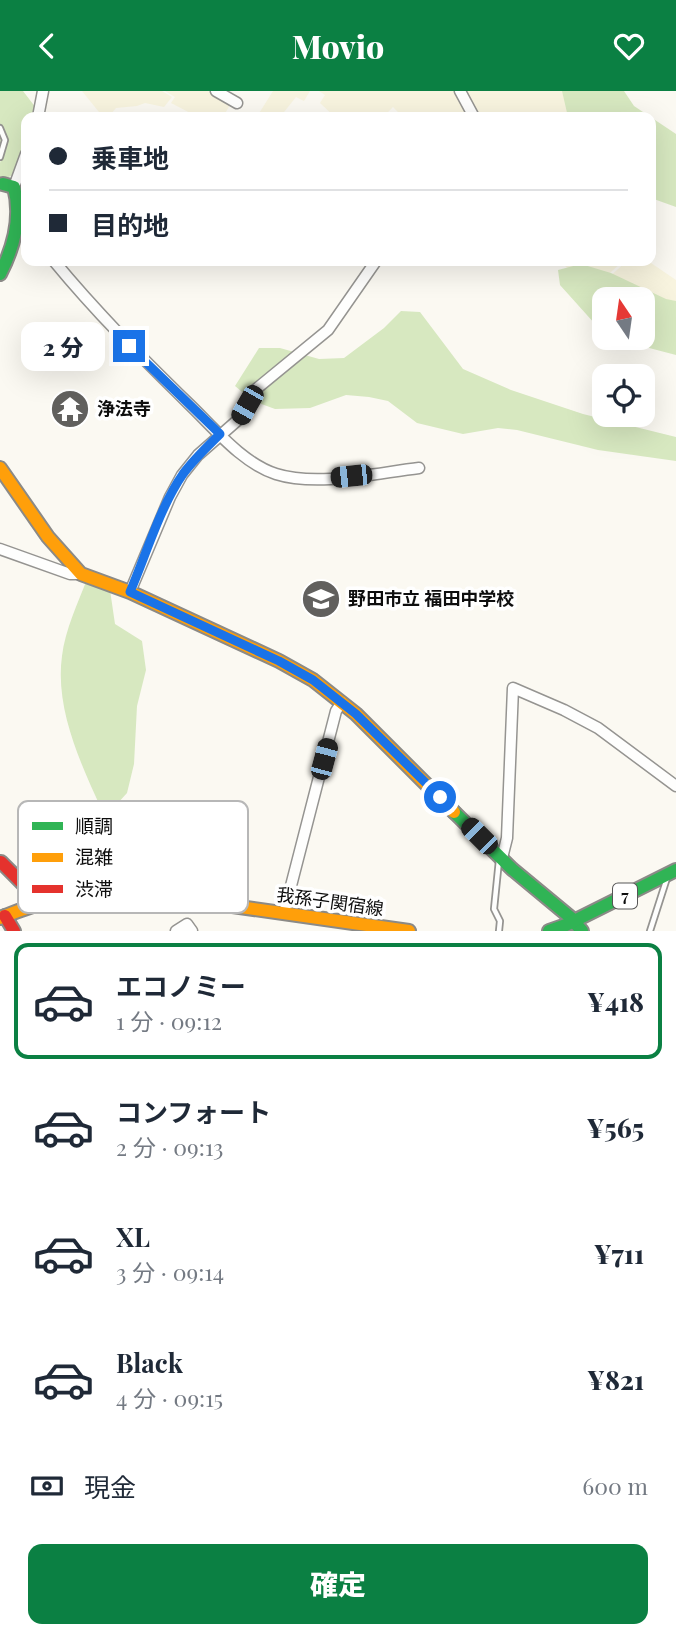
<!DOCTYPE html>
<html lang="ja">
<head>
<meta charset="utf-8">
<style>
	:root { --surface:#fff; --page:#f6f6f7; --text:#1f2937; --muted:#747a83; --line:#e0e1e3; --accent:#0b8043 }
	body { margin:0; font-family:"Playfair Display","Noto Sans JP",serif; background:var(--page); color:var(--text); height:100vh; display:flex; flex-direction:column; font-size:26px; white-space:nowrap }
	* { box-sizing:border-box; margin:0 }
	p { font-size:23px; color:var(--muted) }
	.icon { flex:none; width:38px; height:38px; fill:none; stroke:currentColor; stroke-width:2; stroke-linecap:round; stroke-linejoin:round }
	.map { position:relative; height:840px; overflow:hidden }
	.sheet { display:flex; flex-direction:column; background:var(--surface); flex:1 }
	.sheet>* { flex:none }
	.top-card { position:absolute; left:21px; top:21px; width:635px; height:154px; border-radius:14px; box-shadow:0 7px 28px #0002; display:grid; align-content:center; height:154px; padding:0 28px; background:var(--surface) }
	.needle { width:46px; rotate:347deg }
	.buttons { position:absolute; left:592px; top:196px; display:grid; gap:14px }
	.buttons a { display:grid; place-items:center; width:63px; height:63px; border-radius:14px; background:var(--surface); box-shadow:0 7px 28px #0002; font-size:35px }
	.end { position:absolute; width:32px; height:32px; margin:-16px; border:9px solid #1a73e8; background:#fff; box-shadow:0 0 0 4px #fff }
	.from { border-radius:50% }
	.bubble { position:absolute; height:49px; border-radius:14px; background:var(--surface); box-shadow:0 7px 28px #0002; font-size:23px; font-weight:800; line-height:49px; text-align:center }
	.car { position:absolute; width:21px; height:42px; margin:-21px -10px; border-radius:9px; box-shadow:0 0 5px 2px #0007; background:linear-gradient(#222 24%,#8ab4d8 0 40%,#222 0 76%,#8ab4d8 0 86%,#222 0) }
	.top-card b { display:flex; align-items:center; gap:24px; height:66px; font-size:26px }
	.top-card b+b { border-top:2px solid var(--line) }
	.top-card i { width:18px; height:18px; background:var(--text) }
	ul { padding:12px 0 0; list-style:none }
	li { display:flex; align-items:center; gap:21px; height:116px; margin:0 14px 10px; padding:0 14px; border:4px solid transparent; border-radius:14px }
	li div { flex:1 }
	li b { display:block; font-size:26px }
	li em { font-style:normal; font-weight:800 }
	li.on { border-color:var(--accent) }
	li>.icon { width:63px; height:63px; stroke-width:1.5 }
	.pay { display:flex; align-items:center; gap:18px; height:77px; padding:0 28px; font-size:26px }
	.pay p { margin-inline-start:auto }
	.action { display:flex; gap:14px; margin-top:auto; padding:14px 28px }
	.action a { flex:1; height:80px; border-radius:14px; background:var(--accent); color:#fff; font-size:28px; font-weight:800; line-height:80px; text-align:center }
	header { display:flex; justify-content:space-between; align-items:center; height:91px; padding:0 28px; background:var(--accent); color:#fff; font-size:32px; font-weight:800 }
	.map>svg:first-child { display:block }
</style>
</head>
<body>
<header><svg class="icon" aria-label="back" viewBox="0 0 24 24"><path d="M15 5l-7 7 7 7"/></svg>Movio<svg class="icon" aria-label="heart" viewBox="0 0 24 24"><path d="M12 20l-8-8c-3-5 5-10 8-4 3-6 11-1 8 4z"/></svg></header>
<div class="map">
<svg width="676" height="840" viewBox="0 0 676 840">
	<rect width="100%" height="100%" fill="#fbf9f2"/>
	<!-- farmland -->
	<g fill="#f8f4df">
		<path d="M82,0h80l10,6 -8,10 -19,-4 -8,3 -21,2 -8,9h-5z"/>
		<path d="M165,0h43l23,12 -8,14h-25l-27,-14 4,-6z"/>
		<path d="M273,0h37l-6,10 -8,-4 -16,20h-19l-3,-2z"/>
		<path d="M319,0h140l15,26h-61l-2,-2 -8,2 -10,-10 -10,10h-48l-15,-14 5,-8z"/>
		<path d="M465,0h131l-11,26h-106z"/>
		<path d="M559,170h64l-22,20 -13,4z"/>
		<path d="M627,170h21l28,19v44l-34,-25 -35,-20z"/>
	</g>
	<!-- forest -->
	<g fill="#d7e8c0">
		<path d="M0,0h23l13,17 -3,9h-7v20l-11,37 -15,7v-18l3,-11 -3,-2z"/>
		<path d="M562,0h62l10,15 42,28v73l-25,-9v-81h-83z"/>
		<path d="M581,173l30,9 55,26 10,2v54l-65,-17h31v-39h-38v35l-44,-49 -2,-15z"/>
		<path d="M401,220l19,1 43,57 48,21 72,24 93,23v24l-78,-11 -81,-20 -19,-2 -35,6 -46,-11 -29,-22 -19,-4 -23,-2 -36,13 -35,1 -22,-8 -18,-15 24,-38h21l39,11 25,-1 40,-30z"/>
		<path d="M87,488l23,11 5,34 27,17 4,29 -9,36 -3,58 -7,29 -11,12 -16,1c-21,-46 -45,-99 -38,-150 3,-26 16,-53 25,-77z"/>
	</g>
	<g fill="none" stroke-linecap="round" stroke-linejoin="round">
		<!-- lane casing -->
		<g stroke="#959491" stroke-width="8">
			<g id="lane">
				<path d="M0,37l5,12 -5,17"/>
				<path d="M499,769l-5,49 6,12 -1,10"/>
				<path d="M650,840l17,-53"/>
			</g>
		</g>
		<!-- street casing -->
		<g stroke="#959491" stroke-width="13">
			<g id="street">
				<path d="M216,0l21,12"/>
				<path d="M460,0l14,26"/>
				<path d="M38,26l5,-26"/>
				<path d="M14,96l12,-33"/>
				<path d="M18,118l8,13"/>
				<path d="M54,170c42,51 88,97 135,143 25,24 53,59 87,70 41,13 100,-1 143,-6"/>
				<path d="M0,458l70,25h11"/>
				<path d="M130,501l40,-95 12,-22 16,-20 41,-36 16,-29 73,-60 48,-69"/>
				<path d="M502,767l5,-20 6,-150 51,22 34,18 78,58"/>
				<path d="M284,822l52,-202 6,-9"/>
				<path d="M176,840l11,-7 5,7"/>
			</g>
		</g>
		<!-- fast casing -->
		<g stroke="#8b8a87" stroke-width="16">
			<g id="fast">
				<path d="M0,183c14,-27 22,-57 14,-87l-11,-3"/>
				<path d="M454,721l58,57 58,48 12,14"/>
				<path d="M549,840l17,-6 110,-55"/>
			</g>
		</g>
		<!-- slow casing -->
		<g stroke="#8b8a87" stroke-width="16">
			<g id="slow">
				<path d="M0,377l48,69 33,37 49,18 149,69 34,19 43,34 98,98"/>
				<path d="M0,827c47,-19 83,-28 134,-26l275,39"/>
			</g>
		</g>
		<!-- jam casing -->
		<g stroke="#8b8a87" stroke-width="16">
			<g id="jam">
				<path d="M1,771l26,26 9,15"/>
				<path d="M5,825l9,15"/>
			</g>
		</g>
		<!-- lane -->
		<use href="#lane" stroke="#fefefd" stroke-width="4.5"/>
		<!-- street -->
		<use href="#street" stroke="#fefefd" stroke-width="10"/>
		<!-- fast -->
		<use href="#fast" stroke="#30b455" stroke-width="12"/>
		<!-- slow -->
		<use href="#slow" stroke="#ff9f0a" stroke-width="12"/>
		<!-- jam -->
		<use href="#jam" stroke="#e5322d" stroke-width="12"/>
	</g>
	<g fill="none" stroke-linecap="round" stroke-linejoin="round">
		<!-- route -->
		<path stroke="#1a73e8" stroke-width="9" d="M129,255l91,88c-13,13 -26,25 -37,40 -23,33 -37,81 -53,118l149,69 34,19 43,34 84,83"/>
	</g>
	<!-- icons -->
	<defs>
		<g id="temple-disc" transform="scale(2.0125)"><circle r="9.5" fill="#61605e" stroke="#fff"/><path d="M0-6L5-2H3V0L6.5 2.5H4V6H1.5V3h-3V6H-4V2.5H-6.5L-3 0V-2H-5Z" fill="#fff"/></g>
		<g id="school-disc" transform="scale(2.0125)"><circle r="9.5" fill="#61605e" stroke="#fff"/><path d="M0-5L7-2L0 1L-7-2ZM-4 1L0 2.5L4 1V4Q0 6-4 4Z" fill="#fff"/></g>
	</defs>
	<g fill-rule="evenodd">
		<use href="#temple-disc" x="70" y="318"/>
		<use href="#school-disc" x="321" y="508"/>
	</g>
	<g text-anchor="middle" stroke-width="7" stroke-linejoin="round" paint-order="stroke">
		<!-- shield labels -->
		<rect fill="#fff" stroke="#565656" stroke-width="2" x="613" y="792.5" width="24" height="25" rx="5"/>
		<g font-size="16" font-weight="bold" fill="#0e0e0e">
			<text x="625" y="811">7</text>
		</g>
		<!-- poi labels -->
		<g font-size="18" font-weight="bold" fill="#0e0e0e" stroke="#fff" text-anchor="start">
			<text x="97" y="324">浄法寺</text>
			<text x="348" y="514">野田市立 福田中学校</text>
		</g>
		<!-- street labels -->
		<g font-size="18" fill="#0e0e0e" stroke="#fff">
			<text transform="translate(330 811) rotate(8)" y="6">我孫子関宿線</text>
		</g>
	</g>
	<!-- legend -->
	<rect x="18" y="710" width="230" height="112" rx="10" fill="#fff" stroke="#b7b7b7" stroke-width="2"/>
	<rect x="32" y="731" width="31" height="8" fill="#30b455"/>
	<rect x="32" y="762" width="31" height="9" fill="#ff9f0a"/>
	<rect x="32" y="794" width="31" height="8" fill="#e5322d"/>
	<g font-size="19" fill="#0e0e0e">
		<text x="75" y="742">順調</text>
		<text x="75" y="773">混雑</text>
		<text x="75" y="805">渋滞</text>
	</g>
</svg>
<div class="buttons">
<a><svg class="needle" viewBox="-14 -14 28 28"><path d="M0-13l5 13h-10z" fill="#e53935"/><path d="M0 13l5-13h-10z" fill="#747a83"/></svg></a>
<a><svg class="icon" aria-label="locate" viewBox="0 0 24 24"><circle cx="12" cy="12" r="6"/><path d="M12 2v4M12 18v4M2 12h4M18 12h4"/></svg></a>
</div>
<i class="end from" style="left:440px;top:706px"></i>
<i class="end" style="left:129px;top:255px"></i>
<div class="bubble" style="left:21px;top:231px;width:84px">2 分</div>
<i class="car" style="left:247px;top:314px;rotate:210deg"></i>
<i class="car" style="left:351px;top:385px;rotate:264deg"></i>
<i class="car" style="left:324px;top:668px;rotate:15deg"></i>
<i class="car" style="left:479px;top:745px;rotate:315deg"></i>
<div class="top-card">
<b><i class="from"></i>乗車地</b>
<b><i></i>目的地</b>
</div>
</div>
<section class="sheet">
<ul>
<li class="on"><svg class="icon" aria-label="car" viewBox="0 0 24 24"><path d="M5 17H2v-5l4-1 3-4h7l3 4 3 1v5h-3M9 17h6M6 11h13"/><circle cx="7" cy="17" r="2"/><circle cx="17" cy="17" r="2"/></svg><div><b>エコノミー</b><p>1 分 · 09:12</p></div><em>¥418</em></li>
<li><svg class="icon" aria-label="car" viewBox="0 0 24 24"><path d="M5 17H2v-5l4-1 3-4h7l3 4 3 1v5h-3M9 17h6M6 11h13"/><circle cx="7" cy="17" r="2"/><circle cx="17" cy="17" r="2"/></svg><div><b>コンフォート</b><p>2 分 · 09:13</p></div><em>¥565</em></li>
<li><svg class="icon" aria-label="car" viewBox="0 0 24 24"><path d="M5 17H2v-5l4-1 3-4h7l3 4 3 1v5h-3M9 17h6M6 11h13"/><circle cx="7" cy="17" r="2"/><circle cx="17" cy="17" r="2"/></svg><div><b>XL</b><p>3 分 · 09:14</p></div><em>¥711</em></li>
<li><svg class="icon" aria-label="car" viewBox="0 0 24 24"><path d="M5 17H2v-5l4-1 3-4h7l3 4 3 1v5h-3M9 17h6M6 11h13"/><circle cx="7" cy="17" r="2"/><circle cx="17" cy="17" r="2"/></svg><div><b>Black</b><p>4 分 · 09:15</p></div><em>¥821</em></li>
</ul>
<div class="pay"><svg class="icon" aria-label="cash" viewBox="0 0 24 24"><path d="M3 7h18v10H3z"/><circle cx="12" cy="12" r="2"/></svg>現金<p>600 m</p></div>
<div class="action"><a>確定</a></div>
</section>
</body>
</html>
